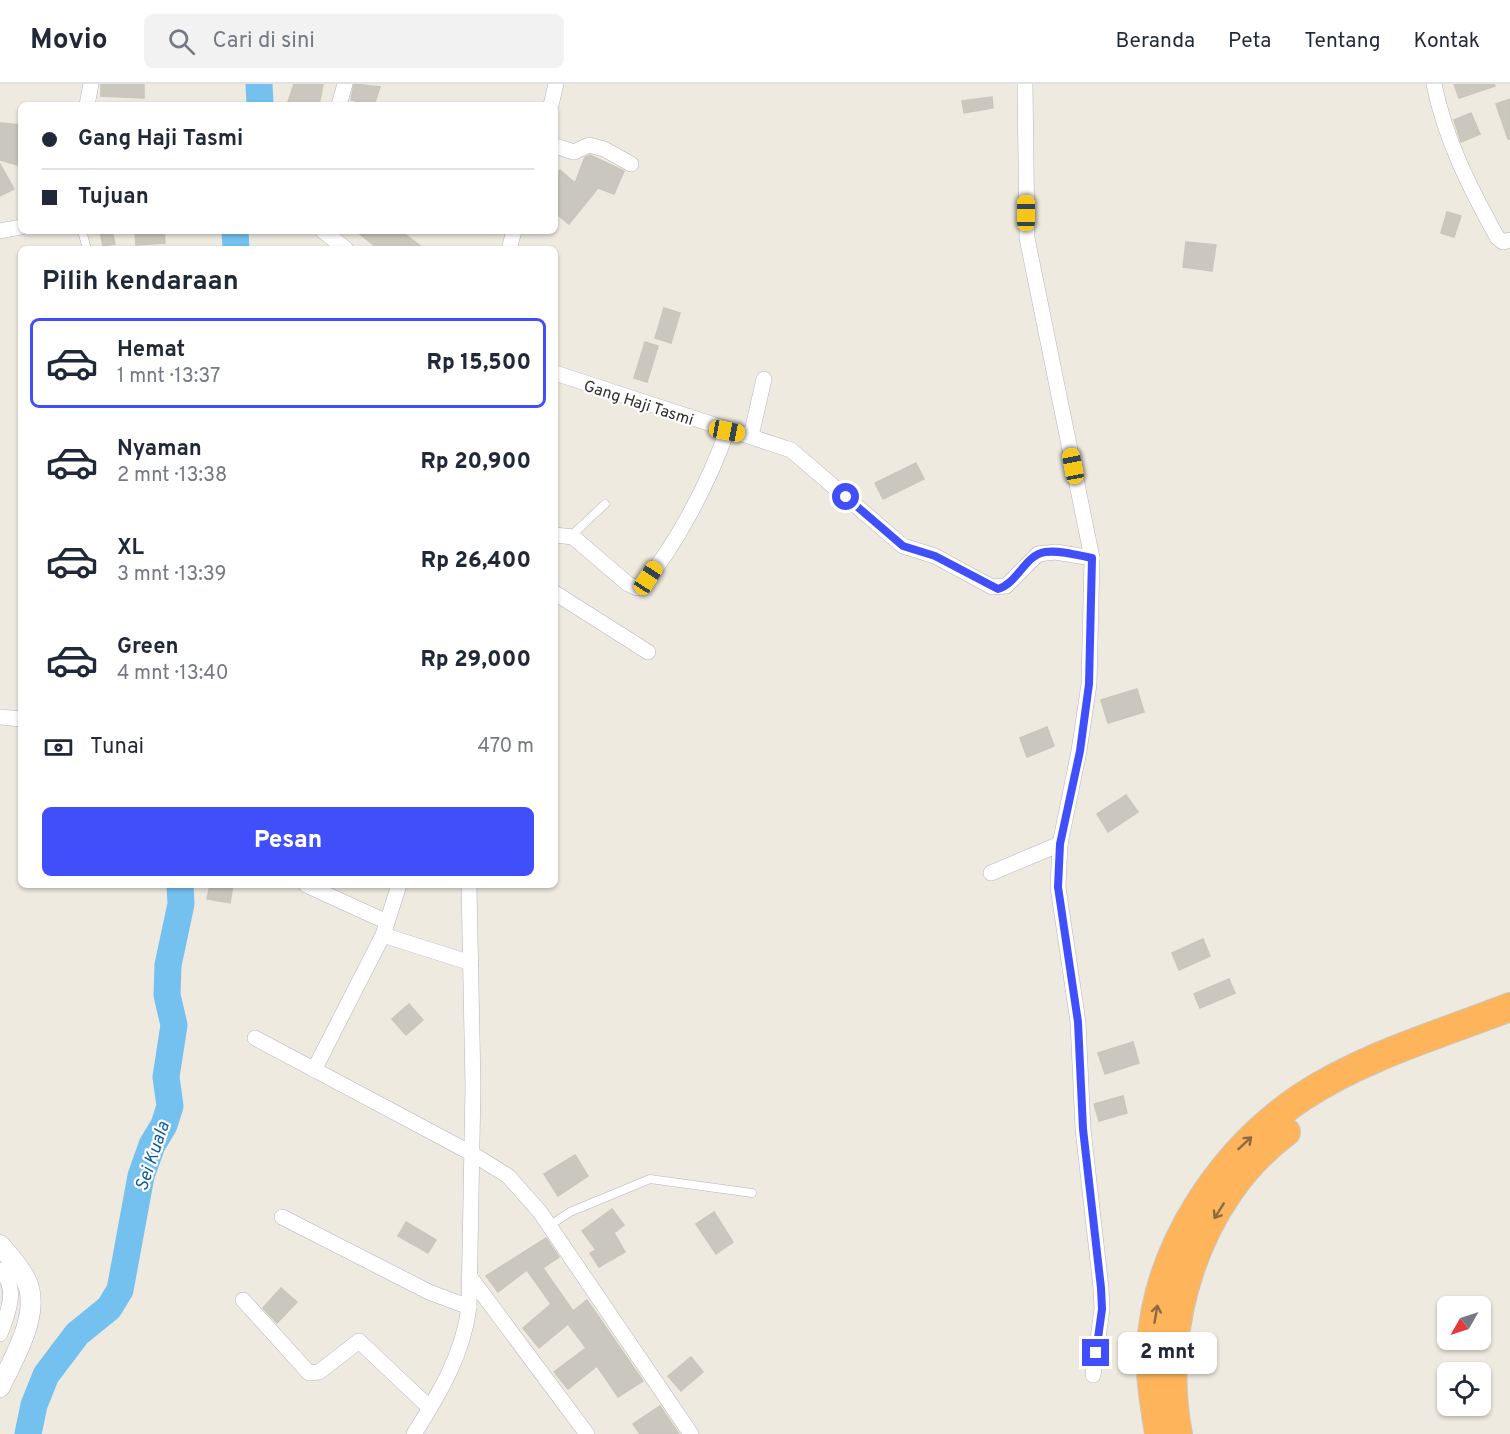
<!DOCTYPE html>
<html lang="id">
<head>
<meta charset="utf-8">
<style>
	:root { --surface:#fff; --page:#f2f2f3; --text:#1f2937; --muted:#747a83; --line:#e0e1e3; --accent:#414ffa }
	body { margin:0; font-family:Overpass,sans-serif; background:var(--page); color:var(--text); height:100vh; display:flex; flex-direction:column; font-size:22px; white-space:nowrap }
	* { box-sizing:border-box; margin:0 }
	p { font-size:20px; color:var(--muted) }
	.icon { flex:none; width:33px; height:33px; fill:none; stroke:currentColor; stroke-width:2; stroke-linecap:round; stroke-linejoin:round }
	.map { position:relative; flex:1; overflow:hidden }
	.panel { position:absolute; left:18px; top:162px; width:540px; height:642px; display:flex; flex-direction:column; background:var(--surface); border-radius:9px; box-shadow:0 2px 4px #0004 }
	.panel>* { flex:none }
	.banner { position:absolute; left:18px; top:18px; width:540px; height:132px; border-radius:9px; box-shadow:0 2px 4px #0004; display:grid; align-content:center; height:132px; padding:0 24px; background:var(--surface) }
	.needle { width:39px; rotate:231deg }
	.fabs { position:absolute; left:1437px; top:1212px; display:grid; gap:12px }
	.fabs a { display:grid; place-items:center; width:54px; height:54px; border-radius:9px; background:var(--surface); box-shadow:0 2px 4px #0004; font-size:30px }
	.end { position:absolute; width:27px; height:27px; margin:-14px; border:8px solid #414ffa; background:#fff; box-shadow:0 0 0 3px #fff }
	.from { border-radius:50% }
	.bubble { position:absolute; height:42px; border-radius:9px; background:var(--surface); box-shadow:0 2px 4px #0004; font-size:20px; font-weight:800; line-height:42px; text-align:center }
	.car { position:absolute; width:18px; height:36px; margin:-18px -9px; border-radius:8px; box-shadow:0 0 4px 2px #0007; background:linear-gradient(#f5c518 24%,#345 0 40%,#f5c518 0 76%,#345 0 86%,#f5c518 0) }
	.banner b { display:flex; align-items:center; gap:21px; height:57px; font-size:22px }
	.banner b+b { border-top:2px solid var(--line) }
	.banner i { width:15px; height:15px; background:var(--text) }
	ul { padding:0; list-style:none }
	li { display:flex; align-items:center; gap:18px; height:90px; margin:0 12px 9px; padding:0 12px; border:3px solid transparent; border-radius:9px }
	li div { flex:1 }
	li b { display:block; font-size:22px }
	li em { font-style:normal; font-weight:800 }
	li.active { border-color:var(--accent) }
	li>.icon { width:54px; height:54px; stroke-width:1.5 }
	h2 { padding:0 24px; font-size:27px; line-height:72px }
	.pay { display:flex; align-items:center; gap:15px; height:66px; padding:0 24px; font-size:22px }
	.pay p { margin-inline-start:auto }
	.primary-button { display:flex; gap:12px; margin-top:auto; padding:12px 24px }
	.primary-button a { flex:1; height:69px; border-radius:9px; background:var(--accent); color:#fff; font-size:24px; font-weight:800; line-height:69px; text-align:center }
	header { display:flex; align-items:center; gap:36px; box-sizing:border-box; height:84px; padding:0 30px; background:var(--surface); border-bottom:2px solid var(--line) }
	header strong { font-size:28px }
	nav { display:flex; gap:33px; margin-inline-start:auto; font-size:21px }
	.search { width:420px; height:54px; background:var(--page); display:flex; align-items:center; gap:15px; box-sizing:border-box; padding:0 21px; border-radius:9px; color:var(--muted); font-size:22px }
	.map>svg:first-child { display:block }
</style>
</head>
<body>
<header>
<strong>Movio</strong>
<div class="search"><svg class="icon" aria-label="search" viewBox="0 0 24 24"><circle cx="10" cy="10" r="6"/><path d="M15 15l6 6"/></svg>Cari di sini</div>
<nav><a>Beranda</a><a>Peta</a><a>Tentang</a><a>Kontak</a></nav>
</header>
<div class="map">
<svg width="1510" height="1350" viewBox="0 0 1510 1350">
	<rect width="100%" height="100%" fill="#eeeae0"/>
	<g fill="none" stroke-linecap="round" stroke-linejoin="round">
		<!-- river -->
		<g stroke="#74c1ef" stroke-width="27">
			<path d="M259,0l1,21"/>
			<path d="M235,147l1,18"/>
			<path d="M28,1350l6,-29 12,-30 31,-41 32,-26 11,-18 21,-114 11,-31 12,-20 6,-19 -4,-29 8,-52 -7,-30 1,-30 13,-61 -1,-19"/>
		</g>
	</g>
	<!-- building -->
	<g fill="#cac8be" stroke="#cac6b9" stroke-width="1.5">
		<path d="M101,0h43v14l-43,-2z"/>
		<path d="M294,0h29l-4,21h-32z"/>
		<path d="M354,0l26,3 -6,18 -23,-5z"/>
		<path d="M1454,0h40l1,2 -36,12z"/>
		<path d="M992,13l1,11 -29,5 -2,-12z"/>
		<path d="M1510,15v40h-2l-12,-35z"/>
		<path d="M1471,29l9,21 -19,8 -7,-22z"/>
		<path d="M0,39l21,2v41l-21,-6z"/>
		<path d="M590,71l34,16 -10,23 -16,-6 -29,36 -14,-11v-36l5,-7 15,13 10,-26z"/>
		<path d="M0,80l14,25 -14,7z"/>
		<path d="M1447,128l14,4 -7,21 -13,-4z"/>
		<path d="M100,147h12l3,13 -12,2z"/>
		<path d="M135,147h29l1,12 -29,2z"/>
		<path d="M356,147h45l23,18h-45z"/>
		<path d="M1186,158l30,3 -4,26 -29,-4z"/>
		<path d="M664,224l16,5 -9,30 -16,-5z"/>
		<path d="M645,258l13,4 -11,36 -13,-4z"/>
		<path d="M916,379l8,16 -41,20 -8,-16z"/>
		<path d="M1137,605l7,23 -36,11 -7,-23z"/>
		<path d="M1047,643l7,19 -27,11 -7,-19z"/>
		<path d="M1126,711l12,17 -30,20 -11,-18z"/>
		<path d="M210,801h23l-3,18 -23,-4z"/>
		<path d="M1203,855l7,17 -31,14 -7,-17z"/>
		<path d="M1229,895l6,14 -35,15 -6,-14z"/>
		<path d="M409,920l14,16 -17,15 -14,-16z"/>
		<path d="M1133,958l6,21 -34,11 -7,-21z"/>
		<path d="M1123,1012l4,17 -28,8 -5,-17z"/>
		<path d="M575,1071l13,21 -30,20 -14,-22z"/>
		<path d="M612,1125l12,16 -10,8 11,19 -26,15 -9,-14 6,-3 -14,-19z"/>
		<path d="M714,1128l19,30 -17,12 -20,-30z"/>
		<path d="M406,1138l30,18 -8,13 -30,-17z"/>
		<path d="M546,1154l13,19 -16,11 30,43 14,-11 56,81 -25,16 -21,-31 -29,23 -14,-17 32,-24 -18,-24 -29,24 -16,-20 28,-24 -24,-34 -29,22 -12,-16z"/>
		<path d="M281,1204l16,14 -20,21 -14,-15z"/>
		<path d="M691,1273l12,15 -22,19 -13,-15z"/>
		<path d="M660,1322l19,28h-39l-7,-10z"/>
	</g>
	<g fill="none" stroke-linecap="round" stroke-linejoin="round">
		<!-- service casing -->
		<g stroke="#b3b4c0" stroke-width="9">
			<g id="service">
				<path d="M82,147l5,18"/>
				<path d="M571,452l34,-32"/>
				<path d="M549,1142l21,-14 80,-33 102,14"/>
			</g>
		</g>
		<!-- minor casing -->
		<g stroke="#b3b4c0" stroke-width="16">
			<g id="minor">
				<path d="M1025,0l2,154 65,320 -3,126 -10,67 -19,93 -2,43 20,135 5,107 18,159 1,21 -9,66"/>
				<path d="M1434,0c11,55 36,104 63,153l6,5 7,-2"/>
				<path d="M87,21l4,-21"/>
				<path d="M339,21l6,-21"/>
				<path d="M551,21l5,-21"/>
				<path d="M555,62l19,6 15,-7 15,4 27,15"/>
				<path d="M0,147l21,-4"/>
				<path d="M323,147l23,18"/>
				<path d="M509,165l5,-18"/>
				<path d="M555,289l236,77 112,96 32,10 57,31 14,-1 32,-32 17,-2 37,6"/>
				<path d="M751,352l13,-57"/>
				<path d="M555,451l18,2 55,47 9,4 5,-2c35,-42 67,-104 85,-155"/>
				<path d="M555,509l93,59"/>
				<path d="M0,633l21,2"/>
				<path d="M991,789l69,-29"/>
				<path d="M306,801l81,37"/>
				<path d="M383,851l88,28"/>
				<path d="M255,954l216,115 37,23 32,36 151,222"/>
				<path d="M314,986l69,-135 16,-50"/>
				<path d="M282,1133l147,75 40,15"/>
				<path d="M0,1186c19,17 8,43 0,64"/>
				<path d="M470,1193l117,157"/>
				<path d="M243,1216l66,73 10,-1 40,-31 71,67"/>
				<path d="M414,1350c25,-40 49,-79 55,-127l4,-221 -4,-201"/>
			</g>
		</g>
		<!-- tertiary casing -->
		<g stroke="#b3b4c0" stroke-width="21">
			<path id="tertiary" d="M0,1161c8,10 19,21 25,33 18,33 -11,79 -25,109"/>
		</g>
		<!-- motorway casing -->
		<g stroke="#c8c8c8" stroke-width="30">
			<g id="motorway">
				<path d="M1159,1350c-4,-28 -10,-57 -8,-86 5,-99 70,-197 151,-251 62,-41 139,-63 208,-90"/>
				<path d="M1178,1350c-21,-107 19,-236 108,-302"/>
			</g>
		</g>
		<!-- service -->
		<use href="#service" stroke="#fff" stroke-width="8"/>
		<!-- minor -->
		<use href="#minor" stroke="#fff" stroke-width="15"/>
		<!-- tertiary -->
		<use href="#tertiary" stroke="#fff" stroke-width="20"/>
		<!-- motorway -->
		<use href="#motorway" stroke="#feb45b" stroke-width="28"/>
	</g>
	<!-- one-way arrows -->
	<defs><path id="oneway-shaft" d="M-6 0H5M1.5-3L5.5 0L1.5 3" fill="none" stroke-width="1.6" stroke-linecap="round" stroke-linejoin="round" transform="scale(1.5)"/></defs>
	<g stroke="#8b6a42">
		<use href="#oneway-shaft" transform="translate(1245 1059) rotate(-43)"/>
		<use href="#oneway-shaft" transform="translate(1219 1127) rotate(122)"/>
		<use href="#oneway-shaft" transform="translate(1156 1230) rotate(-80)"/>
	</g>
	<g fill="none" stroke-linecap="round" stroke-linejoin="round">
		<!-- route -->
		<path stroke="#414ffa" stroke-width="8" d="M846,413l57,49 32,10 63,33c20,-6 27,-34 47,-37 15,-2 32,3 47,6l-3,126 -9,67 -20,93 -2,43 20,135 5,107 18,159 1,21 -6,44"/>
	</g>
	<g text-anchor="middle" stroke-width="4.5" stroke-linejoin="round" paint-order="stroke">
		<!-- street labels -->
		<g font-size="16" fill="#2d2d2d" stroke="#fff">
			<text transform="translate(639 318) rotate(18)" y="6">Gang Haji Tasmi</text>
		</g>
		<!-- water labels -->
		<g font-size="18" font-style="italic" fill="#0d5ea1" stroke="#fff">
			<text transform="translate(152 1072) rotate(-71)" y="6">Sei Kuala</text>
		</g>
	</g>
</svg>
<div class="fabs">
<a><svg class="needle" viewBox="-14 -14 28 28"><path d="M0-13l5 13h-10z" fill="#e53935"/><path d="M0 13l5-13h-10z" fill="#747a83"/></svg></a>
<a><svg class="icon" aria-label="locate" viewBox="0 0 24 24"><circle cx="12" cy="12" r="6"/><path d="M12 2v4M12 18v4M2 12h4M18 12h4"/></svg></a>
</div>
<i class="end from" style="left:846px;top:413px"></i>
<i class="end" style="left:1096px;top:1269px"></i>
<div class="bubble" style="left:1118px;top:1248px;width:99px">2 mnt</div>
<i class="car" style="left:1026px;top:129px;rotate:0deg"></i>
<i class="car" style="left:727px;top:347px;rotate:101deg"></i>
<i class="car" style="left:1073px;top:382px;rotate:349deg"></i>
<i class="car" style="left:648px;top:494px;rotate:33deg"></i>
<div class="banner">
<b><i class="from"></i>Gang Haji Tasmi</b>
<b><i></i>Tujuan</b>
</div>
<section class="panel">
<h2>Pilih kendaraan</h2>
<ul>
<li class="active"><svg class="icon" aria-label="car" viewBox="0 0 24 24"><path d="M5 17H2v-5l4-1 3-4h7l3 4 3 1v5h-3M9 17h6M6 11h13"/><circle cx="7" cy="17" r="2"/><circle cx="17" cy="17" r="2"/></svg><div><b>Hemat</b><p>1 mnt · 13:37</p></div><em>Rp 15,500</em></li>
<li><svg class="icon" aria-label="car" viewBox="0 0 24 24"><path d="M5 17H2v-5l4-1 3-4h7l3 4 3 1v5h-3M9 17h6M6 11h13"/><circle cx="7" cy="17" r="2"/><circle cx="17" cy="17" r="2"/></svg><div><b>Nyaman</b><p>2 mnt · 13:38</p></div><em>Rp 20,900</em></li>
<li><svg class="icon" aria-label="car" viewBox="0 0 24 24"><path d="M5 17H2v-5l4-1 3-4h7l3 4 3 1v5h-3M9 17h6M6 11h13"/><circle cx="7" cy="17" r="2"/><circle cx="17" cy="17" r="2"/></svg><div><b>XL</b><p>3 mnt · 13:39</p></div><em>Rp 26,400</em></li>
<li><svg class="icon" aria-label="car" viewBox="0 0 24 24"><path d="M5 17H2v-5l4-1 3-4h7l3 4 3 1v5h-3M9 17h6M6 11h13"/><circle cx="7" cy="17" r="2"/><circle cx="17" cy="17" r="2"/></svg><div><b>Green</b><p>4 mnt · 13:40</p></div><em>Rp 29,000</em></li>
</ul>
<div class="pay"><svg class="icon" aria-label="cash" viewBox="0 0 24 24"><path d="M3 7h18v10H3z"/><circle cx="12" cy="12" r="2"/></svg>Tunai<p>470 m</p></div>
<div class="primary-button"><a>Pesan</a></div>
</section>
</div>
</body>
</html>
